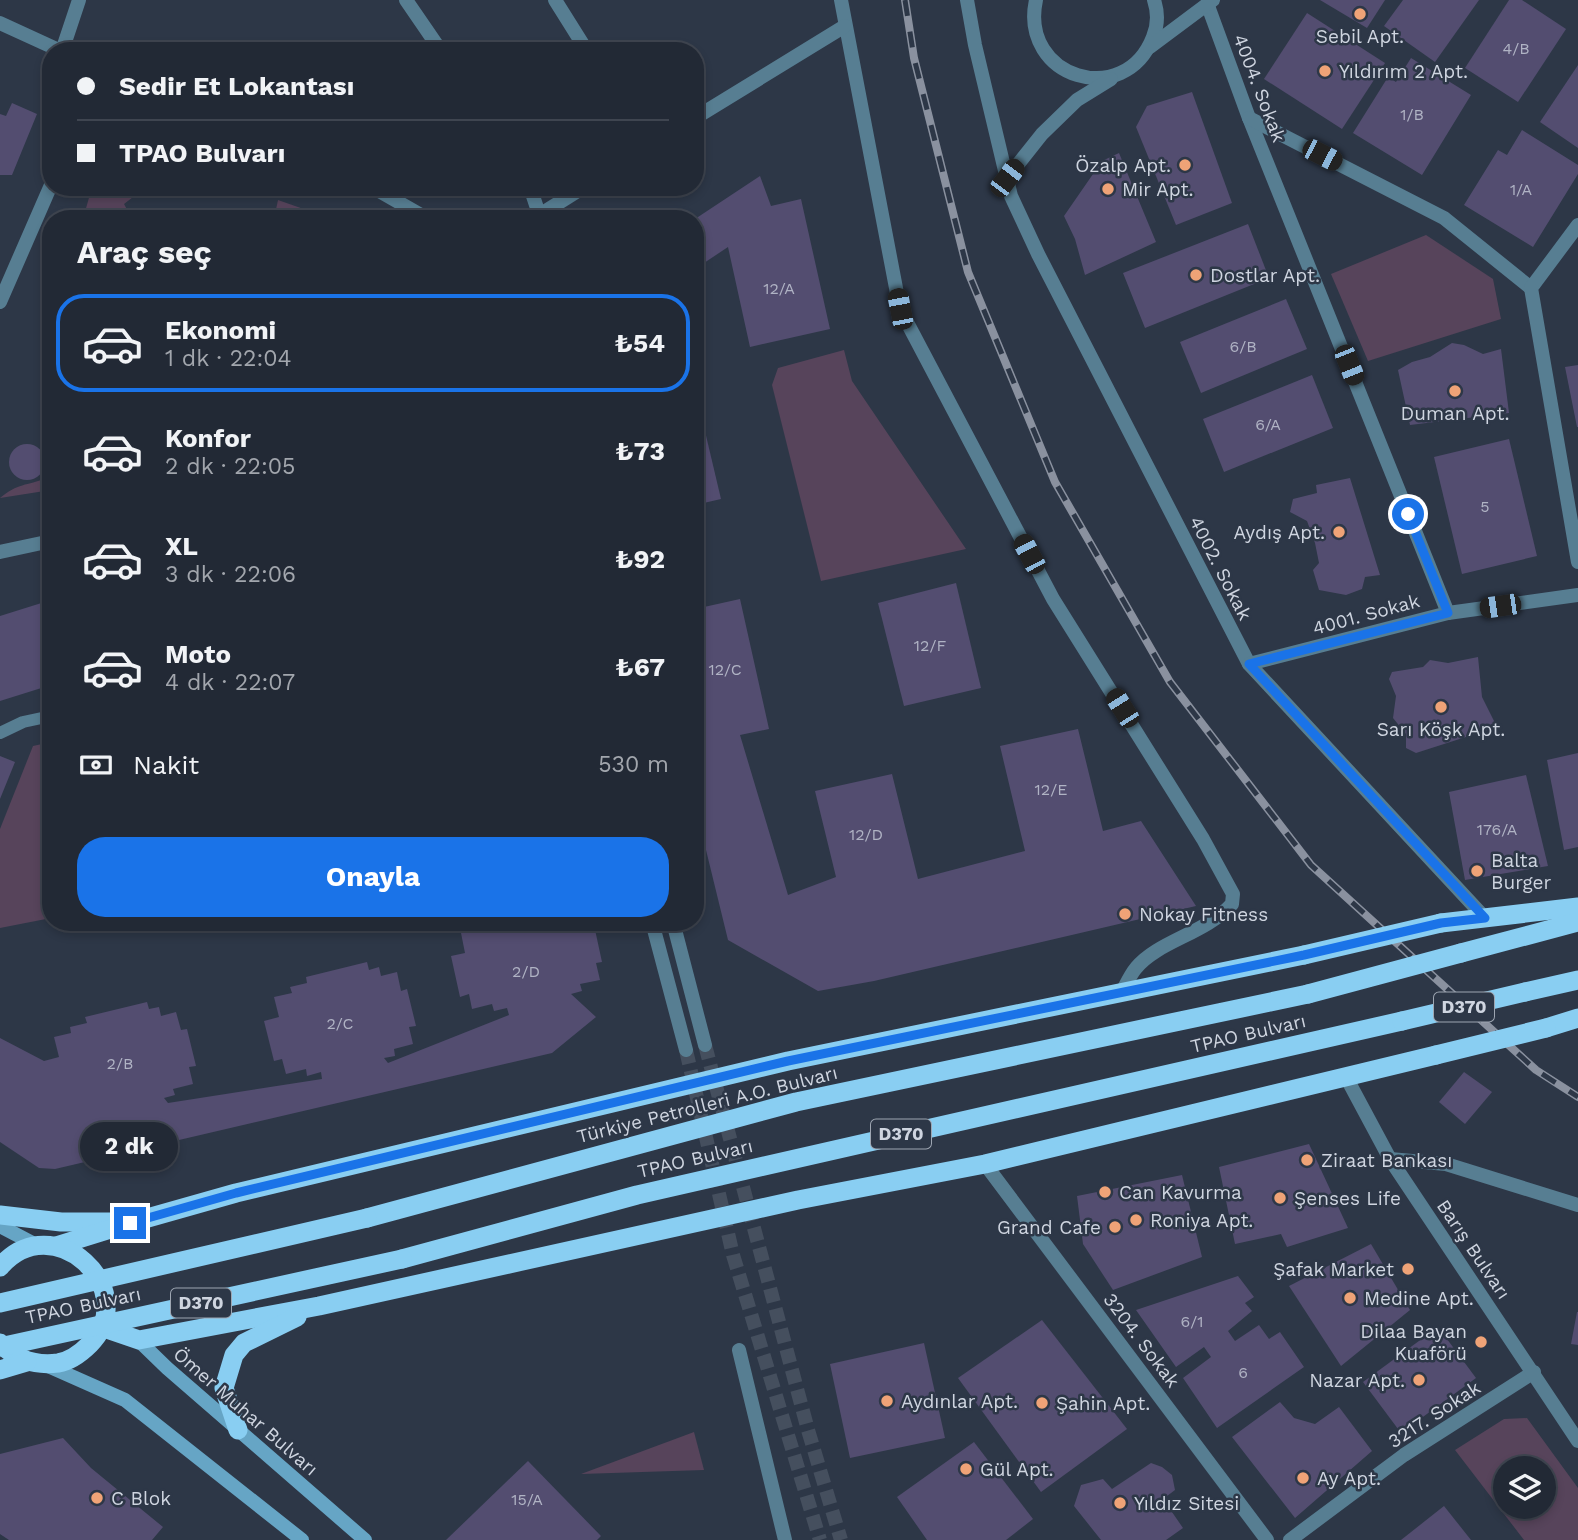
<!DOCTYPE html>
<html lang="tr">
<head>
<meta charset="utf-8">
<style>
	:root { --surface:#222935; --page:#2e3541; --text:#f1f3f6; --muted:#a2a6ad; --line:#3f4550; --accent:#1a73e8 }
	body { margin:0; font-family:"Work Sans",sans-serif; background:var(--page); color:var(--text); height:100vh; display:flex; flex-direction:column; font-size:26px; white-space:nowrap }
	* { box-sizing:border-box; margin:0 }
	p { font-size:23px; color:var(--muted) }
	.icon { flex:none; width:38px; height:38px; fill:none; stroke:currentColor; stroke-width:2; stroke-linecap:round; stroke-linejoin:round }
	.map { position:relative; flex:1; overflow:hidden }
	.panel { position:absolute; left:42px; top:210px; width:662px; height:721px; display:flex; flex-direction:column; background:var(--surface); border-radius:28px; box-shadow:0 4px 10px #0003,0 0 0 2px var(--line) }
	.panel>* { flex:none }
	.guide { position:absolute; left:42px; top:42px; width:662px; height:154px; border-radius:28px; box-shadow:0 4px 10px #0003,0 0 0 2px var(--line); display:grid; align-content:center; height:154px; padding:0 35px; background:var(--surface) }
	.buttons { position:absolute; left:1493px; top:1456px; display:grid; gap:14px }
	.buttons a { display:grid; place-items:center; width:63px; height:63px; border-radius:50%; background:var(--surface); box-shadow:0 4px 10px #0003,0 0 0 2px var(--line); font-size:35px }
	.end { position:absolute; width:32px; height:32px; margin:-16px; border:9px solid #1a73e8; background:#fff; box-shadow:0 0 0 4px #fff }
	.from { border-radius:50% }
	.bubble { position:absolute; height:49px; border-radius:24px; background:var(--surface); box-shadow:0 4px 10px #0003,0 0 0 2px var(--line); font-size:23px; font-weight:700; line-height:49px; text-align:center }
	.car { position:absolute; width:21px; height:42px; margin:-21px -10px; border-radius:9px; box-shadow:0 0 5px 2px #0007; background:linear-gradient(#222 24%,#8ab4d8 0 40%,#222 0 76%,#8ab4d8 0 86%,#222 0) }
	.guide b { display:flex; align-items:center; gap:24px; height:66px; font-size:26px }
	.guide b+b { border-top:2px solid var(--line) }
	.guide i { width:18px; height:18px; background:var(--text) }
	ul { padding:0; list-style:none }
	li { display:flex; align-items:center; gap:21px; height:98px; margin:0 14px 10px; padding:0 21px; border:4px solid transparent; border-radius:28px }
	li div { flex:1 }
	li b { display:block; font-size:26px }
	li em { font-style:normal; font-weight:700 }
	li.on { border-color:var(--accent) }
	li>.icon { width:63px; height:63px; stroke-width:1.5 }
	h2 { padding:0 35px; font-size:32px; line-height:84px }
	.pay { display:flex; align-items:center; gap:18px; height:77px; padding:0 35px; font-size:26px }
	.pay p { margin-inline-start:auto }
	.cta { display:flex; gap:14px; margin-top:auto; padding:14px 35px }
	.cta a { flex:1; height:80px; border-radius:28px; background:var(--accent); color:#fff; font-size:28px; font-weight:700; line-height:80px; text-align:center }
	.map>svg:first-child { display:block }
</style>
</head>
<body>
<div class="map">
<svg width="1578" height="1540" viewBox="0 0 1578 1540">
	<rect width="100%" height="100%" fill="#2d3747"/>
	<!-- green -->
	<g fill="#57445b" fill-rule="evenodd">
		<path d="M92,187h54l-22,17 8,15h-49z"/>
		<path d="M278,200l54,19h-58z"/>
		<path d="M1426,235l67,44 8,40 -133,42 -37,-87z"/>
		<path d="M844,350l8,31 114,168 -145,32 -49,-196 6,-17z"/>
		<path d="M51,470v20l-51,8c18,-15 26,-12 47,-20z"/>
		<path d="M51,742v176l-51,10v-99l33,-83z"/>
		<path d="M1527,1418l51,70v52h-54l-69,-90 49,-31zM1505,1468h39v39h-39z"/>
		<path d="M694,1432l10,38 -123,4z"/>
	</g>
	<!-- building -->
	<g fill="#534d70">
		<path d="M1320,0h65l-18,28z"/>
		<path d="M1403,0h76l-44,62 -51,-36z"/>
		<path d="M1509,0h13l44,29 -48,73 -53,-34z"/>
		<path d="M1307,13l78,50 -43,66 -78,-50z"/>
		<path d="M1411,58l60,37 -49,80 -69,-42 35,-56 8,5z"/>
		<path d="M1578,65v83l-38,-26z"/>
		<path d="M1192,92l40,111 -56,22 -40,-98 11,-21z"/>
		<path d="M12,103l25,11 -25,61h-12v-61l6,2z"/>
		<path d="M1522,130l56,35v9l-45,73 -69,-42 34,-55 9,5z"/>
		<path d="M1119,153l37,89 -71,33 -10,-36 -11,-23 38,-55z"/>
		<path d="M760,176l11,30 30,-7 29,130 -80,18 -22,-100 -33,22v-50z"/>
		<path d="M1248,224l21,54 -124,50 -22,-55z"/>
		<path d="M1286,299l21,50 -106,44 -21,-51z"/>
		<path d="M1452,343l12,2 19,9 18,-5 8,64 -99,12 -12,-55 14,-8 18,-5z"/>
		<path d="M1578,365v62h-1l-12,-60z"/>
		<path d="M1312,375l21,53 -109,44 -21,-53z"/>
		<path d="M695,389l26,110 -26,6z"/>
		<path d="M1509,439l28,117 -75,18 -28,-117z"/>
		<circle cx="27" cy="462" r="18"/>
		<path d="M1350,478l30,97 -15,2 -3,12 -16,6 -27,-5 -6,-20 6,-7 -4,-20 -8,-22 -17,-9 3,-13 24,-6 -1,-8z"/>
		<path d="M956,583l25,105 -77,18 -26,-103z"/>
		<path d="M740,599l29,130 -29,6 48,160 48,-18 -21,-86 77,-17 26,105 107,-28 -25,-105 78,-17 25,102 38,-10 55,85 -322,75 -56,10 -90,-51 -33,-135v-196z"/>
		<path d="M51,600v85l-51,16v-85z"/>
		<path d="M1478,657l4,40 15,30 -81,26 -10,-5v-14l-13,-16 3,-22 -7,-17 3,-7 31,-5 7,-7 18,3z"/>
		<path d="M1578,753v94l-14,3 -17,-90z"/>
		<path d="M0,756l15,6 -15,37z"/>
		<path d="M1526,775l22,91 -83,14 -16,-88z"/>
		<path d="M477,922h109l1,4 7,-1 8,37 -6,1 4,17 -20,4 2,7 -11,3 25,23 -44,36 -497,116 -16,-1 -39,-26v-104l44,23 15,-4 -5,-20 17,-4 -1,-6 17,-4 -2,-6 62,-15 2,7 10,-2 2,9 15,-4 5,18 6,-1 9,37 -7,1 4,17 -20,5 2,6 -11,3 4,5 154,-24 -1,-7 -14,4 -1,-7 -20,5 -4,-15 -8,2 -10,-40 15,-4 -5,-20 18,-4 -2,-6 17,-4 -1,-6 61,-15 2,8 10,-3 2,9 16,-4 4,19 6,-2 9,37 -7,1 4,17 -19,5 1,7 -11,2 4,5 121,-48 -2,-7 -13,3 -2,-7 -20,5 -3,-15 -9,3 -9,-41 14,-3 -4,-20 17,-5z"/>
		<path d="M1464,1072l28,20 -27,32 -26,-22z"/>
		<path d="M1309,1144l39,84 -61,19 -6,-13 -46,10 -16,-77z"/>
		<path d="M1182,1175l20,82 -89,33 -30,-46 -6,-48z"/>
		<path d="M1371,1244l39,66 -69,56 -52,-80z"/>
		<path d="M1238,1276l16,21 -9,6 7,8 -24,20 7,10 24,-16 10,14 11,-7 24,35 -87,61 -34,-50 28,-21 -7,-10 -28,20 -40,-57z"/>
		<path d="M1577,1312h1v33l-7,-1z"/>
		<path d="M1042,1320l85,109 -86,63 -83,-114z"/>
		<path d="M1438,1327l38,51 -75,55 -38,-51z"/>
		<path d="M924,1343l21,95 -95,20 -20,-94z"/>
		<path d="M1280,1402l14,16 21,6 24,-17 33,44 -77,67 -63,-81z"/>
		<path d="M63,1438l28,30 72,59 -11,13h-143l-9,-6v-80z"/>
		<path d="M974,1442l59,77 -27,21h-79l-30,-43z"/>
		<path d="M528,1461l73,75 -4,4h-151z"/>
		<path d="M1151,1463l11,4 10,8 3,15 -12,9 20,29 -17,12h-65l-27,-34 7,-21 22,-6 9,10z"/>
		<path d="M1444,1506l27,34h-70z"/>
	</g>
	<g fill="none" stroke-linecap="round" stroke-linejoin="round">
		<!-- tertiary-tunnel -->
		<g stroke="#454f5e" stroke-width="14" stroke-dasharray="14 7" stroke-linecap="butt">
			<path d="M705,1045l103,385 33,110"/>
			<path d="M686,1050l47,205 87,285"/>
		</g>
		<!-- service -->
		<path stroke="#577e92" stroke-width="12" d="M0,733l23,-11 28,-6"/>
		<!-- minor -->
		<g stroke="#577e92" stroke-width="14">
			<path d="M406,0l35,51"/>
			<path d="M555,0l32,51"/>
			<path d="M841,0l59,309 153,290 150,240 30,55 -1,10c-27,30 -74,37 -96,64 -6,7 -10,17 -14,24"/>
			<path d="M967,0l8,45 36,151 27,58 211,410 236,254"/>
			<path d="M1208,6l41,112 199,495"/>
			<path d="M62,51l17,-51"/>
			<path d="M695,118l150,-92"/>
			<path d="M1249,118l195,100 87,70"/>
			<path d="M530,187l9,27"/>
			<path d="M533,219l51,-32"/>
			<path d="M1578,225l-47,63 47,274"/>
			<path d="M0,302l51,-117"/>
			<path d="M0,552l51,-11"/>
			<path d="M1249,664l199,-51 130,-18"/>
			<path d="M1390,1159l56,5 132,41"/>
			<path d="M985,1164l282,376"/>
			<path d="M739,1350l46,190"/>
			<path d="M1290,1540l114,-85 130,-83"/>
		</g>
		<!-- tertiary -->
		<g stroke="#577e92" stroke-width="14">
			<path d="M1036,0c-17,78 89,110 117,37 5,-12 5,-25 1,-37"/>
			<path d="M0,23l61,28"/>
			<path d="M1150,47l63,-47"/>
			<path d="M1007,178l35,-44 35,-34 34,-21"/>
			<path d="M372,187l56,32"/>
			<path d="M652,922l34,128"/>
			<path d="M673,922l32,123"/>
			<path d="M1345,1075l45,84 188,282"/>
		</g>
		<!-- secondary -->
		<g stroke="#66a5c5" stroke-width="14">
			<path d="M0,1226l38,20"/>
			<path d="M135,1337l32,31 198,172"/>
			<path d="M46,1365l79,35 177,140"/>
		</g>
		<!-- trunk -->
		<g stroke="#89cef2" stroke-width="19">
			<path d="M1441,923l137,-16"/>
			<path d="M1461,953l117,-31"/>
			<path d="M1525,992l53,-12"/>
			<path d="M1546,1028l32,-10"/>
			<path d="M0,1215l61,7h50"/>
			<path d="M367,1218l429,-116 512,-108"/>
			<path d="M56,1246l74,-23 106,-30 552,-132 516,-106"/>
			<path d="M402,1259l235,-64 765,-174"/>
			<path d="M0,1267c53,-62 143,23 90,77 -9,9 -19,17 -32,19 -23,3 -42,-3 -58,-20"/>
			<path d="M101,1327l38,13 180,-34 479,-106 187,-36 451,-109"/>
			<path d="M0,1370l27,-8"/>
			<path d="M238,1430l-14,-42 10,-33 10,-12 53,-26"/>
		</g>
		<!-- rail casing -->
		<g stroke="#8a919f" stroke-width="8">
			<path id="rail" d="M905,0l9,58 54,214 87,210 115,200 141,183 225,205 42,27"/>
		</g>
		<!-- rail -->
		<use href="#rail" stroke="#2d3747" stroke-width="5" stroke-dasharray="16" stroke-linecap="butt"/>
		<!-- trunk-bridge -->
		<g stroke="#89cef2" stroke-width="19">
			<path d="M1304,955l137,-32"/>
			<path d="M1308,994l153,-41"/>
			<path d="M1402,1021l123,-29"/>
			<path d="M1436,1055l110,-27"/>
			<path d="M0,1303l367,-85"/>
			<path d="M0,1347l402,-88"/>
		</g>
	</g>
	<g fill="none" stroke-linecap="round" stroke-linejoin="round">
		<!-- route -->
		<path stroke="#1a73e8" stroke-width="9" d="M130,1223l106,-30 552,-132 516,-106 137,-32 44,-5 -236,-254 199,-51 -40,-99"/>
	</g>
	<!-- markers -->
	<g fill="#efa377" stroke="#2d3747" stroke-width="2.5">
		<circle cx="1360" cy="14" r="7"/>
		<circle cx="1325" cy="71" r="7"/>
		<circle cx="1185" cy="165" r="7"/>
		<circle cx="1108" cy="189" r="7"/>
		<circle cx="1196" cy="275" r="7"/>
		<circle cx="1455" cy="391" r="7"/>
		<circle cx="1339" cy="532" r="7"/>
		<circle cx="1441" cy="707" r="7"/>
		<circle cx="1477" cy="871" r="7"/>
		<circle cx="1125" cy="914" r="7"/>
		<circle cx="1307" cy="1160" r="7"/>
		<circle cx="1105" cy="1192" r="7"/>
		<circle cx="1280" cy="1198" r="7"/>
		<circle cx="1136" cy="1220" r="7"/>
		<circle cx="1115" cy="1227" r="7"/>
		<circle cx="1408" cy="1269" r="7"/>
		<circle cx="1350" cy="1298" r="7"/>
		<circle cx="1481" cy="1342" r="7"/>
		<circle cx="1419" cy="1380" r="7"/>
		<circle cx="887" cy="1401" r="7"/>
		<circle cx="1042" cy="1403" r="7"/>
		<circle cx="966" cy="1469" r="7"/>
		<circle cx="1303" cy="1478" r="7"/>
		<circle cx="97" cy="1498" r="7"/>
		<circle cx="1120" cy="1503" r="7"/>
	</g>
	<g text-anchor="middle" stroke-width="5" stroke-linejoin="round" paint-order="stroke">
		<!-- number labels -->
		<g font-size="16" fill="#b0b3c4">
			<text x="1516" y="54">4/B</text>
			<text x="1412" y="120">1/B</text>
			<text x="1521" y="195">1/A</text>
			<text x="779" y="294">12/A</text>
			<text x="1243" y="352">6/B</text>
			<text x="1268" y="430">6/A</text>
			<text x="1485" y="512">5</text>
			<text x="930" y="651">12/F</text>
			<text x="725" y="675">12/C</text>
			<text x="1051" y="795">12/E</text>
			<text x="1497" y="835">176/A</text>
			<text x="866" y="840">12/D</text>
			<text x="526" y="977">2/D</text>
			<text x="340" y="1029">2/C</text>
			<text x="120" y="1069">2/B</text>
			<text x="1192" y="1327">6/1</text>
			<text x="1243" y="1378">6</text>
			<text x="527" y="1505">15/A</text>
		</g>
		<!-- shield labels -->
		<g fill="#2d3747" stroke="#9ea6b2" stroke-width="2">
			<rect x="1434" y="992.5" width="60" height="29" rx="5"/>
			<rect x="871" y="1119.5" width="60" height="29" rx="5"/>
			<rect x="171" y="1288.5" width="60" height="29" rx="5"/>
		</g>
		<g font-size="18" font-weight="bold" fill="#cfd5e0">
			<text x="1464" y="1013">D370</text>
			<text x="901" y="1140">D370</text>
			<text x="201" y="1309">D370</text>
		</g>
		<!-- poi labels -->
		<g font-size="19" fill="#cfd5e0" stroke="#2d3747" text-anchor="start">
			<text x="1360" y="43" text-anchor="middle">Sebil Apt.</text>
			<text x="1339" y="78">Yıldırım 2 Apt.</text>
			<text x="1171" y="172" text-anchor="end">Özalp Apt.</text>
			<text x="1122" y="196">Mir Apt.</text>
			<text x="1210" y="282">Dostlar Apt.</text>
			<text x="1455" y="420" text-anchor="middle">Duman Apt.</text>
			<text x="1325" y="539" text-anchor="end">Aydış Apt.</text>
			<text x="1441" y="736" text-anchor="middle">Sarı Köşk Apt.</text>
			<text x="1491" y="867">Balta<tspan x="1491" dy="22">Burger</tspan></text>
			<text x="1139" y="921">Nokay Fitness</text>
			<text x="1321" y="1167">Ziraat Bankası</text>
			<text x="1119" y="1199">Can Kavurma</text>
			<text x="1294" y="1205">Şenses Life</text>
			<text x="1150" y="1227">Roniya Apt.</text>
			<text x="1101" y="1234" text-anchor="end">Grand Cafe</text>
			<text x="1394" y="1276" text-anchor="end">Şafak Market</text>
			<text x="1364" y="1305">Medine Apt.</text>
			<text x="1467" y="1338" text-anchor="end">Dilaa Bayan<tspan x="1467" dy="22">Kuaförü</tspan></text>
			<text x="1405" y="1387" text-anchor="end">Nazar Apt.</text>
			<text x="901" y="1408">Aydınlar Apt.</text>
			<text x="1056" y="1410">Şahin Apt.</text>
			<text x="980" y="1476">Gül Apt.</text>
			<text x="1317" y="1485">Ay Apt.</text>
			<text x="111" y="1505">C Blok</text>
			<text x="1134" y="1510">Yıldız Sitesi</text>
		</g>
		<!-- street labels -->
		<g font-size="19" fill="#cfd5e0" stroke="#2d3747">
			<text transform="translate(1260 88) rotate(69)" y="7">4004. Sokak</text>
			<text transform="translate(1221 568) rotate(63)" y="7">4002. Sokak</text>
			<text transform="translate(1366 614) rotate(-15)" y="7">4001. Sokak</text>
			<text transform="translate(1248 1033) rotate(-13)" y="7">TPAO Bulvarı</text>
			<text transform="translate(707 1104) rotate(-14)" y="7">Türkiye Petrolleri A.O. Bulvarı</text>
			<text transform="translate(695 1158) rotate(-13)" y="7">TPAO Bulvarı</text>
			<text transform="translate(1474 1249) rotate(56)" y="7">Barış Bulvarı</text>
			<text transform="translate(83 1305) rotate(-12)" y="7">TPAO Bulvarı</text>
			<text transform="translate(1142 1340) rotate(53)" y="7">3204. Sokak</text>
			<text transform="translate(246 1411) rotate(41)" y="7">Ömer Muhar Bulvarı</text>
			<text transform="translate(1434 1414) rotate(-33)" y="7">3217. Sokak</text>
		</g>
	</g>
</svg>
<div class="buttons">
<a><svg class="icon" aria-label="layers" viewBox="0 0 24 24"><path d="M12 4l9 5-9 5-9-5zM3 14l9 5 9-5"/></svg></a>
</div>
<i class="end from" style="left:1408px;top:514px"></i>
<i class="end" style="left:130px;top:1223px"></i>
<div class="bubble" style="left:80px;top:1122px;width:98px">2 dk</div>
<i class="car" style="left:1322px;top:155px;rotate:117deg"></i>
<i class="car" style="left:1007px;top:178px;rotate:37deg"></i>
<i class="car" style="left:900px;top:309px;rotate:349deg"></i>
<i class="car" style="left:1349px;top:365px;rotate:158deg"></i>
<i class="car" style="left:1029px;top:554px;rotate:332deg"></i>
<i class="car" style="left:1500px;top:606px;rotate:262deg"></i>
<i class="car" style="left:1122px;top:708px;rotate:328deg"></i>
<div class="guide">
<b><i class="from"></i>Sedir Et Lokantası</b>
<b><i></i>TPAO Bulvarı</b>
</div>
<section class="panel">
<h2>Araç seç</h2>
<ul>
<li class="on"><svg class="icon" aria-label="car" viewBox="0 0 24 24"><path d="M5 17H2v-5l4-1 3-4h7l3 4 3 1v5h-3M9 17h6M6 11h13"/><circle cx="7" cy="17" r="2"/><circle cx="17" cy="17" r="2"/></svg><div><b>Ekonomi</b><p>1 dk · 22:04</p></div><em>₺54</em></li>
<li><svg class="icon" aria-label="car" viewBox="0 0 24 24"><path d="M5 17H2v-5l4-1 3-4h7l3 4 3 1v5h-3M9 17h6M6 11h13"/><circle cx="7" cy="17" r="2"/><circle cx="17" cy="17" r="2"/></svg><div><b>Konfor</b><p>2 dk · 22:05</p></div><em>₺73</em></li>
<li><svg class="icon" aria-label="car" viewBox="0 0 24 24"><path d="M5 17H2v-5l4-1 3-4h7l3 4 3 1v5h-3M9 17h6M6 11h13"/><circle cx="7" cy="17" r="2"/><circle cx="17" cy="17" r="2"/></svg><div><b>XL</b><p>3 dk · 22:06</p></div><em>₺92</em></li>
<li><svg class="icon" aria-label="car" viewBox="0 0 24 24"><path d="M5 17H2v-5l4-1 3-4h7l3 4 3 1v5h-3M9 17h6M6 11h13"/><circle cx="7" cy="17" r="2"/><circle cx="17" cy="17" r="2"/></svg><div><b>Moto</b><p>4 dk · 22:07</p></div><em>₺67</em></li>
</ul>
<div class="pay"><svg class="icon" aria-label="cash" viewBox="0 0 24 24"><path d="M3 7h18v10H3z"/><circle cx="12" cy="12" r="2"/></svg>Nakit<p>530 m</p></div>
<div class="cta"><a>Onayla</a></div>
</section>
</div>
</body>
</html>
